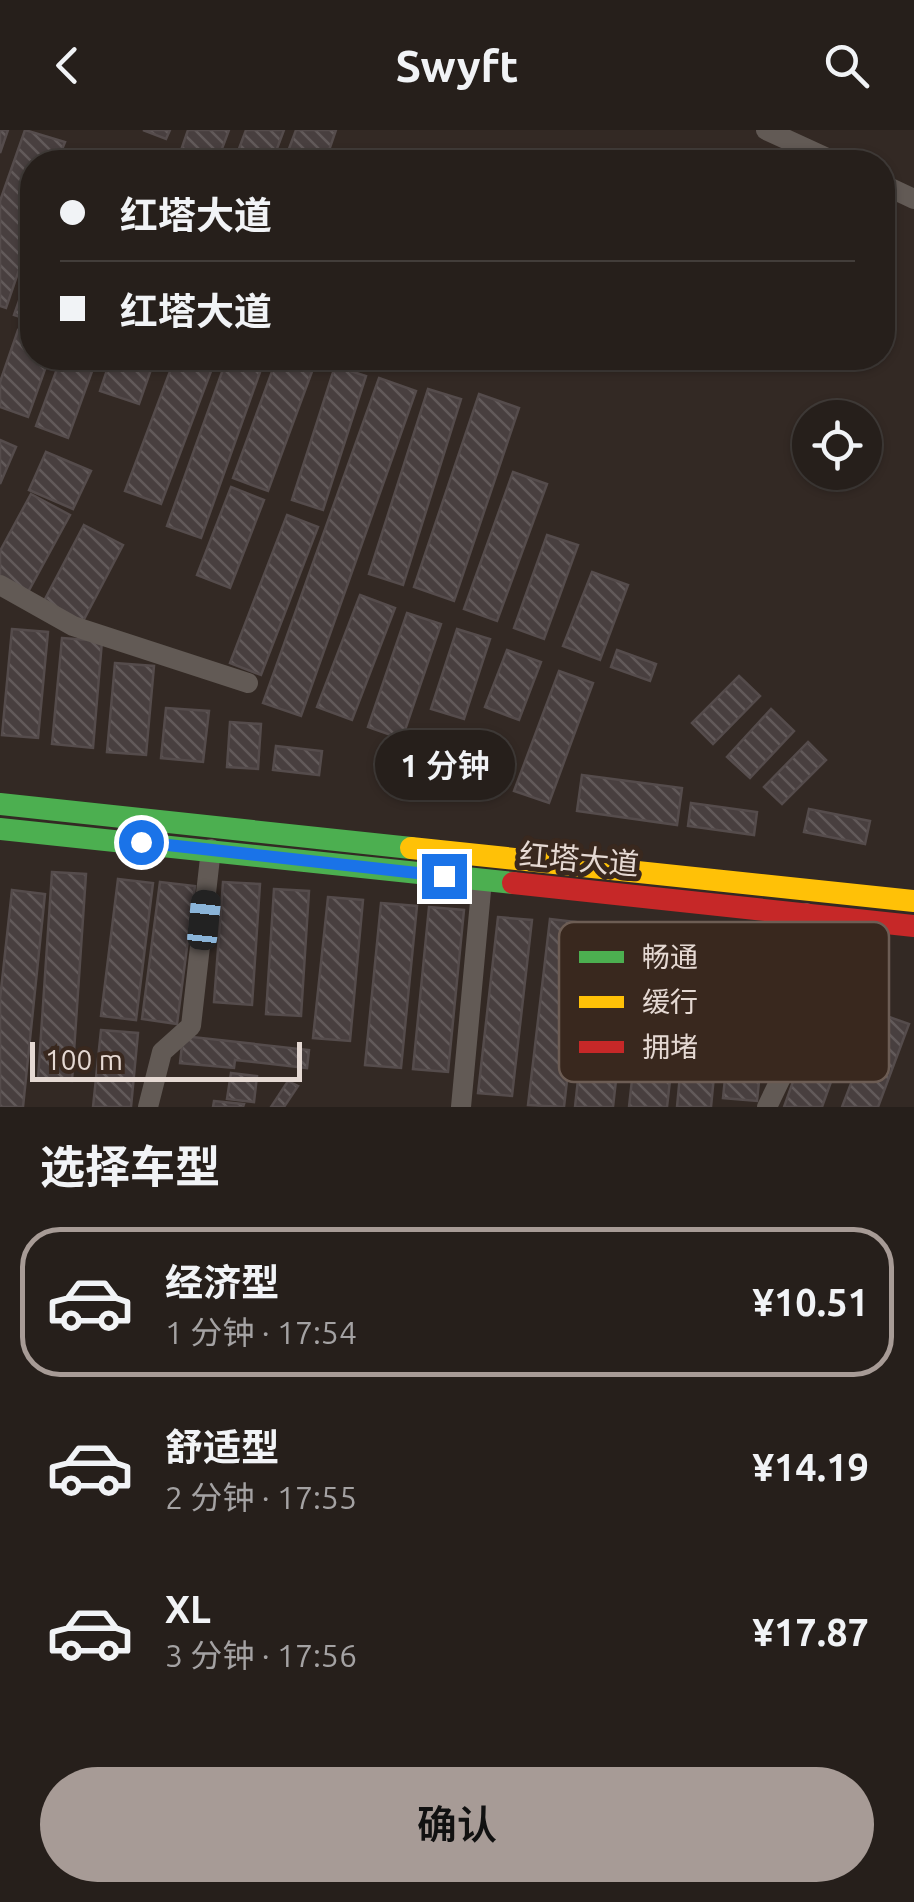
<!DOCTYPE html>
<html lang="zh">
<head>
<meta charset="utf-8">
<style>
	:root { --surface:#261f1b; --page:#322c28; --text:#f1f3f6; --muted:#a4a2a3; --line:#423d3a; --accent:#a79b96 }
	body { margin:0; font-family:Ubuntu,"Noto Sans SC",sans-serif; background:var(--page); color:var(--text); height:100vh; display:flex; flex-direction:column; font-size:38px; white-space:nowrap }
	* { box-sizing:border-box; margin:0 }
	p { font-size:32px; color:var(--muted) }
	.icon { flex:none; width:55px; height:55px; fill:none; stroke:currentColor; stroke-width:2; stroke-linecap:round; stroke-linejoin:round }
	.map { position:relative; height:977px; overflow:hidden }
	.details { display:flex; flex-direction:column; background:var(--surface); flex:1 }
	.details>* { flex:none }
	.top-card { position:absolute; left:20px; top:20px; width:875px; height:220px; border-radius:40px; box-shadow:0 2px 8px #0004,0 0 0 2px var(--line); display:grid; align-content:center; height:220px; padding:0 40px; background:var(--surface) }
	.tools { position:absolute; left:792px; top:270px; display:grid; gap:20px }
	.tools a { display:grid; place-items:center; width:90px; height:90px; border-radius:50%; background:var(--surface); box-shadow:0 2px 8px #0004,0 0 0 2px var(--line); font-size:50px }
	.scale { position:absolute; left:30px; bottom:25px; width:272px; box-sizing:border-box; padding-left:10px; border:5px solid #e5d9d3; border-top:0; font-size:28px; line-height:35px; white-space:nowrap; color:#e5d9d3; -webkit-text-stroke:8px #39281e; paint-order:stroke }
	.end { position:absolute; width:45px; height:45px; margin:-22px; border:12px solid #1a73e8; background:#fff; box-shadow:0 0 0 5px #fff }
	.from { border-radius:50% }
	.bubble { position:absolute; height:70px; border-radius:35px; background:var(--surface); box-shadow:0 2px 8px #0004,0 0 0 2px var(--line); font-size:32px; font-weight:600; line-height:70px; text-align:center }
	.car { position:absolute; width:30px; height:60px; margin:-30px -15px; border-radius:12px; box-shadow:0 0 8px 2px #0007; background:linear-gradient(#222 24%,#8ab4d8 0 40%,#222 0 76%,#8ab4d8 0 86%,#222 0) }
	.top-card b { display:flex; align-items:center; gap:35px; height:95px; font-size:38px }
	.top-card b+b { border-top:2px solid var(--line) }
	.top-card i { width:25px; height:25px; background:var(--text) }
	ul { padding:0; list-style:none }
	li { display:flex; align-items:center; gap:30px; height:150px; margin:0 20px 15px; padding:0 20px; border:5px solid transparent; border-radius:40px }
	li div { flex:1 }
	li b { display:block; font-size:38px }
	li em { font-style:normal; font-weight:600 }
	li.current { border-color:var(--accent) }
	li>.icon { width:90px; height:90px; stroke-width:1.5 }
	h2 { padding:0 40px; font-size:45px; line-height:120px }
	.primary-button { display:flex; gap:20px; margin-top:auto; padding:20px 40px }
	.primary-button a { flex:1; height:115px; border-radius:60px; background:var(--accent); color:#111; font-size:40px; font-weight:600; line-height:115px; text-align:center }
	header { display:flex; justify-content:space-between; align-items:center; height:130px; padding:0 40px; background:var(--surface); font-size:45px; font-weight:600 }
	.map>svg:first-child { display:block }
</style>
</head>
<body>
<header><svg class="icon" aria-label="back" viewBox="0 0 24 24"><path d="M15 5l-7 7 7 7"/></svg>Swyft<svg class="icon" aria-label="search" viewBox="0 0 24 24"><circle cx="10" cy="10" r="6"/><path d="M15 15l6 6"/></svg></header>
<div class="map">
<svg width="914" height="977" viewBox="0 0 914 977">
	<defs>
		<pattern id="building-back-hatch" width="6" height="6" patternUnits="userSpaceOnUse" patternTransform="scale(2.5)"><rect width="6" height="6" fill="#483f3f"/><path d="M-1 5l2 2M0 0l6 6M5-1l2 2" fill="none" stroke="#625a5a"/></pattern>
	</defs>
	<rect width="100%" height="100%" fill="#332924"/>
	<!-- building -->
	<g fill="url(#building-back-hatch)" stroke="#554c4c" stroke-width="2.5">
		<path d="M0,0h8l-8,23z"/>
		<path d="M25,0l40,12 -8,20h-25v70l-26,76 -6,-2v-105z"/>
		<path d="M143,0h27l-4,9z"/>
		<path d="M188,0h41l-12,32h-40z"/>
		<path d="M246,0h38l-12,32h-38z"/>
		<path d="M296,0h40l-11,32h-41z"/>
		<path d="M73,23l27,9h-30z"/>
		<path d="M32,134v57l-18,-6z"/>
		<path d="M18,200l14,5v23h17l-21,59 -28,-10v-25z"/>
		<path d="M61,228h18l16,5 -27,75 -32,-12z"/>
		<path d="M111,228h44l-16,46 -39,-13z"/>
		<path d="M175,228h41l-55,146 -36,-13z"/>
		<path d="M227,228h38l-64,180 -34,-12z"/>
		<path d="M277,228h40l-49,133 -35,-13z"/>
		<path d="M335,236l31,10 -43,134 -31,-10z"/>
		<path d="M379,248l37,13 -115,325 -38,-13z"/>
		<path d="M428,259l33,10 -58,186 -34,-11z"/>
		<path d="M479,264l40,14 -65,193 -40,-14z"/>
		<path d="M0,310l16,7 -16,37z"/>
		<path d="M46,322l45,19 -18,38 -44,-19z"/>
		<path d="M513,342l34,12 -50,137 -33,-12z"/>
		<path d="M231,357l33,13 -34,88 -33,-13z"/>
		<path d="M31,364l39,21 -42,77 -28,-15v-26z"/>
		<path d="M287,385l31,12 -57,148 -31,-12z"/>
		<path d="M84,395l39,20 -41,78 -39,-20z"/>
		<path d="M547,405l31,10 -34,94 -30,-11z"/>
		<path d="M592,442l36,13 -28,75 -37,-14z"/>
		<path d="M360,465l35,13 -43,112 -35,-13z"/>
		<path d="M407,483l34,11 -39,115 -34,-12z"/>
		<path d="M12,499l36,3 -10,106 -36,-3z"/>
		<path d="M457,499l33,10 -26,80 -33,-10z"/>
		<path d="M62,508l40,3 -9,107 -41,-4z"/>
		<path d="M507,520l34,12 -22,58 -34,-13z"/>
		<path d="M617,520l39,14 -6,17 -39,-14z"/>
		<path d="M115,533l39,3 -8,89 -39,-3z"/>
		<path d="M559,541l34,12 -44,120 -35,-12z"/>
		<path d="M739,546l21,20 -47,48 -21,-21z"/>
		<path d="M166,578l43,3 -6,51 -42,-4z"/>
		<path d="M771,579l23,22 -44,47 -23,-21z"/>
		<path d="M230,592l31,2 -3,45 -31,-2z"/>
		<path d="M808,612l18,18 -44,44 -18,-17z"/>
		<path d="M276,616l46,5 -3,24 -46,-5z"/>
		<path d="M582,645l100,13 -5,37 -100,-14z"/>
		<path d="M691,673l66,9 -3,23 -66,-9z"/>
		<path d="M809,679l61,12 -5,23 -61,-12z"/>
		<path d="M52,742l34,2 -14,207 -34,-2z"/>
		<path d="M118,749l35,4 -17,137 -35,-4z"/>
		<path d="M160,752l35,4 -18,138 -35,-5z"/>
		<path d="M223,752l37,2 -8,121 -38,-3z"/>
		<path d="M274,759l35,2 -8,125 -35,-2z"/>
		<path d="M12,760l33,4 -22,213h-23v-108z"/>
		<path d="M328,767l35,3 -13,141 -37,-3z"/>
		<path d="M381,773l36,3 -16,162 -36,-3z"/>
		<path d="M429,777l35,3 -16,162 -35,-3z"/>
		<path d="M498,787l34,3 -20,176 -34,-3z"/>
		<path d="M550,789l35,4 -21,184 -36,-2z"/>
		<path d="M595,794l38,5 -20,178h-38z"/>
		<path d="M648,804l38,4 -19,169h-38z"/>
		<path d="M693,807l34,3 -16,167h-34z"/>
		<path d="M739,811l34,4 -16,156 -34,-3z"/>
		<path d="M840,819l34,12 -52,146h-38z"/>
		<path d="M878,883l31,11 -31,83h-36z"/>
		<path d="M101,900l37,3 -7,74h-38z"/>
		<path d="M183,906l126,14 -2,18 -72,-8 -1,8 -54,-5z"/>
		<path d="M231,943l26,3 -3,26 -27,-3z"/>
		<path d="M288,951l10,5 -14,21h-13z"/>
		<path d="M214,971l30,3 -1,3h-30z"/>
	</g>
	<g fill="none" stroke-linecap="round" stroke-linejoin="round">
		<!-- street -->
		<g stroke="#625a55" stroke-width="20">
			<path d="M766,0l70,32"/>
			<path d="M882,54l32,15"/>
			<path d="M0,455l73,41 175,57"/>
			<path d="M148,977l14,-55 29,-26 20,-177"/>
			<path d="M461,977l21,-227"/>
			<path d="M767,977l14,-29 25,-165"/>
		</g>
		<!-- fast -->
		<g stroke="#4caf50" stroke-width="22">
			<path d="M0,674l411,44"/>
			<path d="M0,699l513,54"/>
		</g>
		<!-- slow -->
		<path stroke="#ffc107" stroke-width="22" d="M411,718l503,53"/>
		<!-- jam -->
		<path stroke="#c62828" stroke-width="22" d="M513,753l401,43"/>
	</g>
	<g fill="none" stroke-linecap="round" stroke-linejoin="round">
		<!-- route -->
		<path stroke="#1a73e8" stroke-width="12" d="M141,712l303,34"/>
	</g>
	<g text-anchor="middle" stroke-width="10" stroke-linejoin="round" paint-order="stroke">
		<!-- street labels -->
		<g font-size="30" fill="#e5d9d3" stroke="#39281e">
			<text transform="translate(579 730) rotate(5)" y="10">红塔大道</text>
		</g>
	</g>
	<!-- legend -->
	<rect x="559" y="792" width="330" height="160" rx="15" fill="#39281e" stroke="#6d5d54" stroke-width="2.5"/>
	<rect x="579" y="821" width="45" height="12" fill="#4caf50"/>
	<rect x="579" y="866" width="45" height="12" fill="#ffc107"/>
	<rect x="579" y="911" width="45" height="12" fill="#c62828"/>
	<g font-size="28" fill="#e5d9d3">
		<text x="642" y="837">畅通</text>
		<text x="642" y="882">缓行</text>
		<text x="642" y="927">拥堵</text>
	</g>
</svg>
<div class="tools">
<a><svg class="icon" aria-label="locate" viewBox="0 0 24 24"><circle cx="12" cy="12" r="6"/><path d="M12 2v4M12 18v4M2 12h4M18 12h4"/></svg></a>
</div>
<div class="scale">100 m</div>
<i class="end from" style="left:141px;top:712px"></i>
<i class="end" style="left:444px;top:746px"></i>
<div class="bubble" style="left:375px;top:600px;width:140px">1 分钟</div>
<i class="car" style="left:204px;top:790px;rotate:6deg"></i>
<div class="top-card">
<b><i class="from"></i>红塔大道</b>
<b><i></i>红塔大道</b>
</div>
</div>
<section class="details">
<h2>选择车型</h2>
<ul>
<li class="current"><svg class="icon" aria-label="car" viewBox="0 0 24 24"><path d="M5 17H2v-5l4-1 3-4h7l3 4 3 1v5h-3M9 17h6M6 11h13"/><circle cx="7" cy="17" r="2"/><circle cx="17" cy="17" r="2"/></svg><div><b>经济型</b><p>1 分钟 · 17:54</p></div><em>¥10.51</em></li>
<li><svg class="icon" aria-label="car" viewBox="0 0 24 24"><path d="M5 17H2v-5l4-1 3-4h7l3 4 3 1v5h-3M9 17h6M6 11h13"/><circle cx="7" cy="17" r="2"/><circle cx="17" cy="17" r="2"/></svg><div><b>舒适型</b><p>2 分钟 · 17:55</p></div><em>¥14.19</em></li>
<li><svg class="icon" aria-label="car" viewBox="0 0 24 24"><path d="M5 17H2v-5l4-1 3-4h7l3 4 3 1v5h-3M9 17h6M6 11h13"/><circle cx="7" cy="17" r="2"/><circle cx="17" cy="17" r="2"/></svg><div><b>XL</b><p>3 分钟 · 17:56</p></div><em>¥17.87</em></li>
</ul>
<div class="primary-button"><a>确认</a></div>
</section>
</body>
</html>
